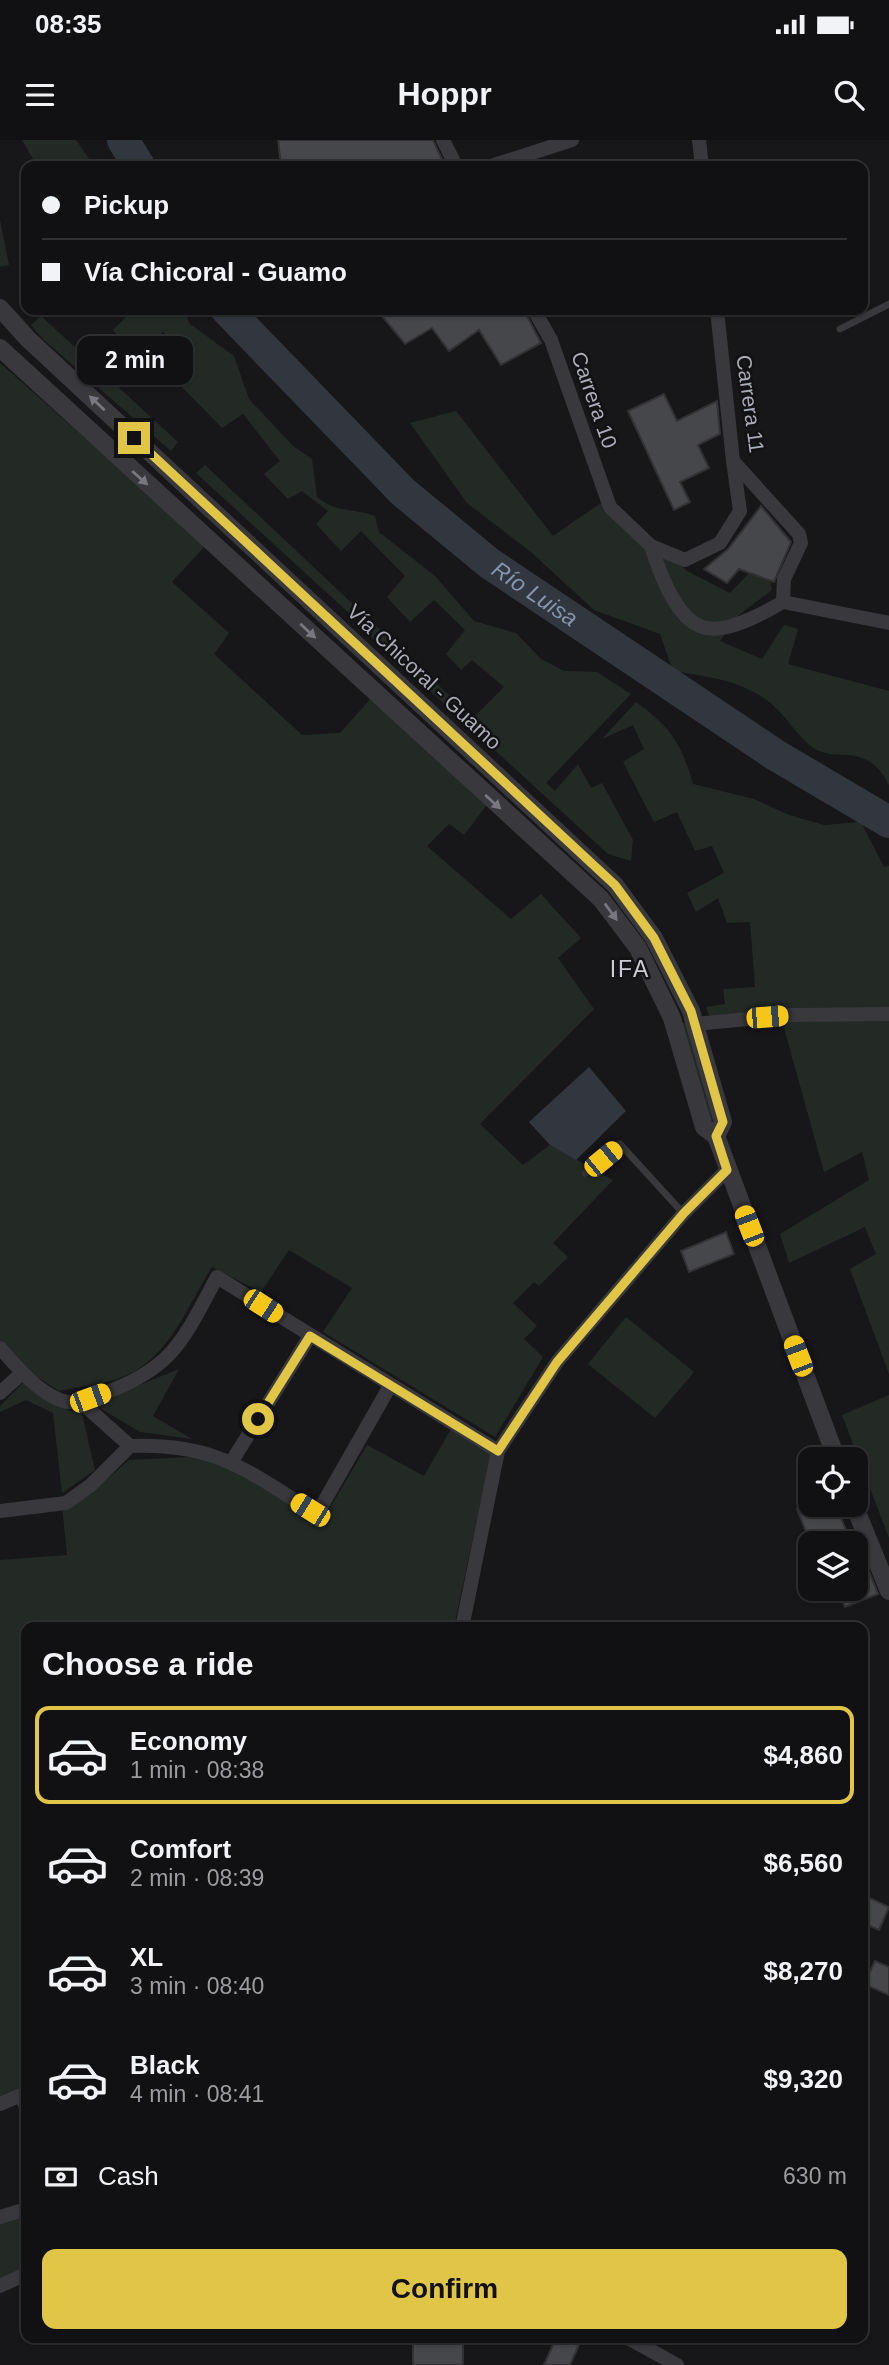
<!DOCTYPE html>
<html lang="en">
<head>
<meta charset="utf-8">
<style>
	:root { --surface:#111113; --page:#1e1f21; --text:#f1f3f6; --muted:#9c9da0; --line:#303133; --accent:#e1c546 }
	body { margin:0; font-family:Helvetica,sans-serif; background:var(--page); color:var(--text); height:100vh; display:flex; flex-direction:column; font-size:26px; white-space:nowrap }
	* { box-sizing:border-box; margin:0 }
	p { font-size:23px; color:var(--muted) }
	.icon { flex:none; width:38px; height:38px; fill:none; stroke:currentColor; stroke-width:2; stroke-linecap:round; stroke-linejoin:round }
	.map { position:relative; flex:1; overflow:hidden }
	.details { position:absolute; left:21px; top:1482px; width:847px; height:721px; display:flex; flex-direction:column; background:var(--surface); border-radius:14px; box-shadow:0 2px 5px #0004,0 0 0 2px var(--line) }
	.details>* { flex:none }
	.guide { position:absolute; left:21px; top:21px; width:847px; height:154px; border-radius:14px; box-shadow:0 2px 5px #0004,0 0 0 2px var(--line); display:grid; align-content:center; height:154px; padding:0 21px; background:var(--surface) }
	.controls { position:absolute; left:798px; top:1307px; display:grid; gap:14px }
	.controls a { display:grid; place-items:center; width:70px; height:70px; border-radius:14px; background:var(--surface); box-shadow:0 2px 5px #0004,0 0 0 2px var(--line); font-size:35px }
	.end { position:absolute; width:32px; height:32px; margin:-16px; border:9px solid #e1c546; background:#111; box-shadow:0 0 0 4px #111 }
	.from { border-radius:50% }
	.bubble { position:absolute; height:49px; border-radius:14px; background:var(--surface); box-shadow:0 2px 5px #0004,0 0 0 2px var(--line); font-size:23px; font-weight:600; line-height:49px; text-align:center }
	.car { position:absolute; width:21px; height:42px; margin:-21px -10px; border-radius:9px; box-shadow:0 0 5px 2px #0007; background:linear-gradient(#f5c518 24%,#345 0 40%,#f5c518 0 76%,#345 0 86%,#f5c518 0) }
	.guide b { display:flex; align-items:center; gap:24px; height:66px; font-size:26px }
	.guide b+b { border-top:2px solid var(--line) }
	.guide i { width:18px; height:18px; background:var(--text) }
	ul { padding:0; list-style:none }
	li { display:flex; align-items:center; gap:21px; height:98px; margin:0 14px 10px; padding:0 7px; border:4px solid transparent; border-radius:14px }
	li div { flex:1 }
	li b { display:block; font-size:26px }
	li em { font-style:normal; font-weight:600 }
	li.selected { border-color:var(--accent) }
	li>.icon { width:63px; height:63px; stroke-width:1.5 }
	h2 { padding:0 21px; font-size:32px; line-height:84px }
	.pay { display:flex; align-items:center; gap:18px; height:77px; padding:0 21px; font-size:26px }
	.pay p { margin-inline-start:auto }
	.action { display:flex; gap:14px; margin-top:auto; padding:14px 21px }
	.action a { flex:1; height:80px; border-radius:14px; background:var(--accent); color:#111; font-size:28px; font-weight:600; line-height:80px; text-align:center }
	.status { display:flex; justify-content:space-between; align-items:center; height:49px; padding:0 35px; background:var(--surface); direction:ltr }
	.status svg { height:19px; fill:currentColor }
	header { display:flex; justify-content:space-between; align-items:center; height:91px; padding:0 21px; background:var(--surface); font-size:32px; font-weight:600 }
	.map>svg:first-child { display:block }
</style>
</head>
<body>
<div class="status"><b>08:35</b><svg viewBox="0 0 49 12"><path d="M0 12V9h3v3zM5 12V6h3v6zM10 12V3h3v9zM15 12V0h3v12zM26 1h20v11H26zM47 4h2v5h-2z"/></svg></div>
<header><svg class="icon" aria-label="menu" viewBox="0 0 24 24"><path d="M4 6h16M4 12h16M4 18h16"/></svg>Hoppr<svg class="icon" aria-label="search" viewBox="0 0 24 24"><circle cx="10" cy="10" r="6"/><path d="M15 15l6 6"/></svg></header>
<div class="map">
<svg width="889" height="2225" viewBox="0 0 889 2225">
	<rect width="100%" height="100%" fill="#171719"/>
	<!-- green -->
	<g fill="#232a25">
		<path d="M22,0h54l18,26h-57z"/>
		<path d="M0,80l9,45 -9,2z"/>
		<path d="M133,170h50l7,14 44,32 15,43 44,47 19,13 5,38c19,16 35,11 58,19l4,16 56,44 39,45 42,12 25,26 23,12 33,1 34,22 -85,89 9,8 23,-27 13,24 11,-5 31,57 -2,21 -23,-7 -242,-222 9,-7 98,93 31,-31 -32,-27 -11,10 -15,-16 19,-24 -31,-30 -24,22 -23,-25 18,-21 -44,-45 -20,20 -25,-27 12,-13 -26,-20 -14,8 -24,-25 16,-13 -37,-47 -21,14 -50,-51 18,-19 -27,-26 -29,23 -21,-25z"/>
		<path d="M41,176l137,126 -7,9 -128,-112 -12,-14z"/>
		<path d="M0,223l206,182 -34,37 57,51 -15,21 88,81 38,-2 32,-36 117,105 -25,33 -15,-11 -22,22 84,73 30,-25 40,44 -23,20 36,51 -114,115 43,41 27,-20 63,35 -60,63 15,14 -29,29 -5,-4 -21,21 24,23 -13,13 19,18 -48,80 -172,-105 29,-44 -63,-38 -28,42 -49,-25c-27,43 -44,95 -95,112 -18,6 -39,8 -58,12l-37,-24 -22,-27z"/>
		<path d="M456,271l97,125 55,-38 79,73 43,22 19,-20 21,7 2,10 -32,24 -20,27 42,18 22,-34 14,4 -10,35 101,27v94c-24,-47 -53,-19 -78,-39 -13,-10 -22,-25 -33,-36 -28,-29 -68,-33 -105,-39l-13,-37 -66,-24 -63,-58 -64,-49 -57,-80z"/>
		<path d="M205,325l151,142 -6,7 -154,-141z"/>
		<path d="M636,562c34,25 45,40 57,82l61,15 35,16 35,10 37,-3 23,45 5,-1v508l-39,-105 26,-15 -11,-27 -76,36 -9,-29 89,-54 -7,-28 -38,20 -43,-155 -68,10 -7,-20 19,-3 -2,-15 32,-2 -5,-65 -23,1 -9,-25 -22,14 -9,-19 37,-20 -12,-27 -17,5 -18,-39 -23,10 -31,-60 21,-13 -11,-24 -31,14z"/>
		<path d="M689,881l27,97 -8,4 -29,-97z"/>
		<path d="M626,1177l68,55 -39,46 -67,-54z"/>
		<path d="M179,1229l-26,47 39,23 -52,-7 -47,-28z"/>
		<path d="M24,1242l45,29 12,-1 14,60 -33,23 -9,-80 -27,-13 -26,12v-6z"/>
		<path d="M889,1255v143l-47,-123z"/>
		<path d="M451,1289l40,24 -37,174 -428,1v461l-26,10v-539l67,-5 -5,-50 23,-7 44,-38 79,-4 101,59 18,-2 40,-68 57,31z"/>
		<path d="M26,2073v59l-26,12v-63z"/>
	</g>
	<!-- water -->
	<path fill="#32373f" d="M589,927l37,44 -50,49 -26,-15 -21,-23z"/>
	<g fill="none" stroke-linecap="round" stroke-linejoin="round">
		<!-- river -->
		<g stroke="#32373f" stroke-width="32">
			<path d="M123,0l16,26"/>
			<path id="s1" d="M227,170l176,182 86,71 288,193 112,66"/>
		</g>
	</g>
	<!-- building -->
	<g fill="#46474b" stroke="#323134" stroke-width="2">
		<path d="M278,0h155l12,26h-164z"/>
		<path d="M377,170h147l17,33 -40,22 -22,-35 -30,21 -17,-23 -27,16z"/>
		<path d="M664,254l13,27 40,-20 3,33 -22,11 11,23 -29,14 10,20 -16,8 -46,-99z"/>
		<path d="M761,366l30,36 -17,40 -35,-13 -12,14 -23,-14 24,-20z"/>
		<path d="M726,1092l8,22 -45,18 -8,-21z"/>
		<path d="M806,1365h30l13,33 -14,6h-24l-14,-35z"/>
		<path d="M856,1399l22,55 -33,13 -8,-18h19z"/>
		<path d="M863,1755l26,12 -10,23 -16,-7z"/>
		<path d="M875,1821l14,6v28l-25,-11z"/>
		<rect x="413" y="2198" width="50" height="27"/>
		<path d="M556,2198h26l-12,27h-26z"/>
	</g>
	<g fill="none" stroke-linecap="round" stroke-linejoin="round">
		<!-- service -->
		<g stroke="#38383d" stroke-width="7">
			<path d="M840,189l49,-25"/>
			<path d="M585,1033l35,-29 63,69"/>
		</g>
		<!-- minor -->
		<g stroke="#38383d" stroke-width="14">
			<path d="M443,0l13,26"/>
			<path d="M699,0l3,26"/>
			<path d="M491,26l81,-26"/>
			<path d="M534,170l17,30 59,167 41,39 34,14 35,-17 20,-32 -7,-50"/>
			<path d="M717,170l16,151 66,73 2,9 -17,36 -1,23"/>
			<path d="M651,406c8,25 24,72 51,81 23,8 62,-14 81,-25"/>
			<path d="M783,462l106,21"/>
			<path d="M695,884l96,-9 98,-1"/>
			<path d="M0,1208c16,18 37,43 60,52 15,6 28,-1 42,-6 72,-26 81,-54 115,-117l281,174"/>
			<path d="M0,1253l22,-20"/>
			<path d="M81,1262l49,44c83,-3 112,21 180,64l11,-3 69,-121"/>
			<path d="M232,1321l78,-125"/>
			<path d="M0,1371l66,-8 25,-18 39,-39"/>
			<path d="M462,1488l36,-177 59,-89 127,-149 43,-43"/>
			<path d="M0,1964l21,-9 5,12"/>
			<path d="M0,2077l26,-8"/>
			<path d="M0,2146l26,-12"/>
			<path d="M628,2198l49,27"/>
		</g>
		<!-- tertiary -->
		<g stroke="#38383d" stroke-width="18">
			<path d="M0,168l28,31 587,546 39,53 37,73 32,111 -7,14"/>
			<path d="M0,208l601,551 37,49 34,70 32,109 12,9 121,324"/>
			<path d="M854,1365l35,86"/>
		</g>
	</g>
	<!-- one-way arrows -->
	<defs><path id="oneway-solid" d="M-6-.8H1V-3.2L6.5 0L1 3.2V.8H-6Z" transform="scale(1.75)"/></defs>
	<g fill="#777880">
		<use href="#oneway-solid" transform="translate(97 263) rotate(-137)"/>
		<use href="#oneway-solid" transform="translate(140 338) rotate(42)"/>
		<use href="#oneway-solid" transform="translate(308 491) rotate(43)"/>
		<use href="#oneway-solid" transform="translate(493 662) rotate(42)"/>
		<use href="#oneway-solid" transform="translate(611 772) rotate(54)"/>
	</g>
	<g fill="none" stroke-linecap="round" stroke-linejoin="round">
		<!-- route -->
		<path stroke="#e1c546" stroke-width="9" d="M134,298l481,447 39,53 37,73 32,111 -7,14 11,34 -43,43 -127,149 -59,89 -188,-115 -52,83"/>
	</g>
	<g text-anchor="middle" stroke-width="5" stroke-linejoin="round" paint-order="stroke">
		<!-- street labels -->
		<g font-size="21" fill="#aaacb7" stroke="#121214">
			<text transform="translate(594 260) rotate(71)" y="7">Carrera 10</text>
			<text transform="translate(750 264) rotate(82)" y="7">Carrera 11</text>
			<text transform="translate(424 537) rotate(43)" y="7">Vía Chicoral - Guamo</text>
		</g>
		<!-- water labels -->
		<g font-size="23" font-style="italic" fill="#8495af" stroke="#121214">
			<text dy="8" stroke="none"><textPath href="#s1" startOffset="420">Río Luisa</textPath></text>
		</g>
		<!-- neighbourhood labels -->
		<g font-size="23" letter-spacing="2" fill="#cbccd4" stroke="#121214">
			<text x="630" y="837">IFA</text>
		</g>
	</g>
</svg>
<div class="controls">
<a><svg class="icon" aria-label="locate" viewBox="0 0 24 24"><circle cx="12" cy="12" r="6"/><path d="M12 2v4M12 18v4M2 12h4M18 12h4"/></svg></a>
<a><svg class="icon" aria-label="layers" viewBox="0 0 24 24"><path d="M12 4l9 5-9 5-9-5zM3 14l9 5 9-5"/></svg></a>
</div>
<i class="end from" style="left:258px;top:1279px"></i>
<i class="end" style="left:134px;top:298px"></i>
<div class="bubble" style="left:77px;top:196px;width:116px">2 min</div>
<i class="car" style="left:767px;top:877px;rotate:85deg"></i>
<i class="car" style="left:603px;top:1019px;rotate:51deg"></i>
<i class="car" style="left:749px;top:1086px;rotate:339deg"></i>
<i class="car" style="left:263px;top:1166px;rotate:123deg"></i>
<i class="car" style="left:798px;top:1216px;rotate:339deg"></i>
<i class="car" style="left:90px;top:1258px;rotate:70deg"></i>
<i class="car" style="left:310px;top:1370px;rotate:302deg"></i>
<div class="guide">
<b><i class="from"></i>Pickup</b>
<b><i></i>Vía Chicoral - Guamo</b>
</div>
<section class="details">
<h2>Choose a ride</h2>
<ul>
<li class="selected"><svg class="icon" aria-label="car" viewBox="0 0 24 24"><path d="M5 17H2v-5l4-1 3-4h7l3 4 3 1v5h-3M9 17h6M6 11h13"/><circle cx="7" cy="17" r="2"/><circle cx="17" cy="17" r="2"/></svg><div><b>Economy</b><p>1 min · 08:38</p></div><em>$4,860</em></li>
<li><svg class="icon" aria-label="car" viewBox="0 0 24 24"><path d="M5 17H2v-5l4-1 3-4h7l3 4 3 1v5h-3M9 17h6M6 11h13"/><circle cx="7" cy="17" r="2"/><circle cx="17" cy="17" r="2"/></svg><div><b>Comfort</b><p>2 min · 08:39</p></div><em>$6,560</em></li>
<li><svg class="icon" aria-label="car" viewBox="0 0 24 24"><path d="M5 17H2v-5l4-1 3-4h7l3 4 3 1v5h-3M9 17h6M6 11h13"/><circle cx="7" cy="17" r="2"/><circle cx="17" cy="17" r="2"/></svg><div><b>XL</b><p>3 min · 08:40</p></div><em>$8,270</em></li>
<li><svg class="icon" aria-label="car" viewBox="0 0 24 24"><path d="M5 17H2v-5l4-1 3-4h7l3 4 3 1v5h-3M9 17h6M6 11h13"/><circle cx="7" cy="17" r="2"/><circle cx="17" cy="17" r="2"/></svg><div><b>Black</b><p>4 min · 08:41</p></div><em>$9,320</em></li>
</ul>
<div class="pay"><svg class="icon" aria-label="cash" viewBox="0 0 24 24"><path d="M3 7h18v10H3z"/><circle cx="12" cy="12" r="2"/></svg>Cash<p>630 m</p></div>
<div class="action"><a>Confirm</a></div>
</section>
</div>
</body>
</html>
